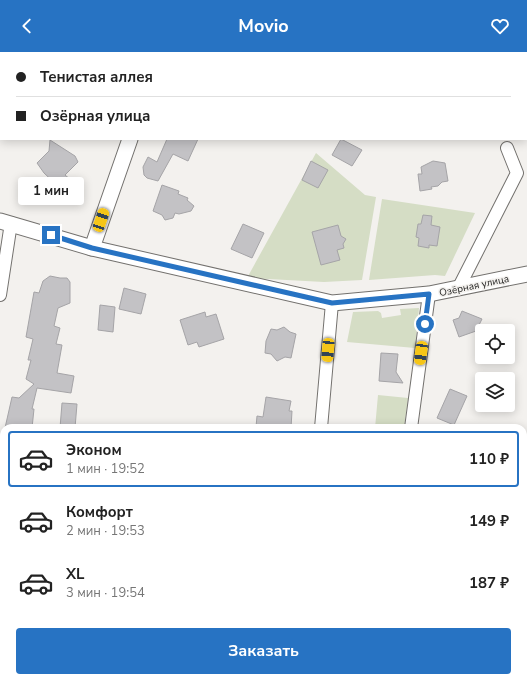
<!DOCTYPE html>
<html lang="ru">
<head>
<meta charset="utf-8">
<style>
	:root { --surface:#fff; --page:#f2f2f2; --text:#222; --muted:#767676; --line:#e0e0e0; --accent:#2773c3 }
	body { margin:0; font-family:"Nunito Sans",sans-serif; background:var(--page); color:var(--text); height:100vh; display:flex; flex-direction:column; font-size:15px; white-space:nowrap }
	* { box-sizing:border-box; margin:0 }
	p { font-size:13px; color:var(--muted) }
	.icon { flex:none; width:22px; height:22px; fill:none; stroke:currentColor; stroke-width:2; stroke-linecap:round; stroke-linejoin:round }
	.map { position:relative; flex:1; overflow:hidden }
	.drawer { position:absolute; left:0px; top:372px; width:527px; height:258px; display:flex; flex-direction:column; background:var(--surface); border-radius:12px 12px 0 0; box-shadow:0 2px 10px #0003 }
	.drawer>* { flex:none }
	.banner { position:absolute; left:0px; top:0px; width:527px; height:88px; box-shadow:0 2px 10px #0003; display:grid; align-content:center; height:88px; padding:0 16px; background:var(--surface) }
	.buttons { position:absolute; left:475px; top:272px; display:grid; gap:8px }
	.buttons a { display:grid; place-items:center; width:40px; height:40px; border-radius:4px; background:var(--surface); box-shadow:0 2px 10px #0003; font-size:20px }
	.end { position:absolute; width:18px; height:18px; margin:-9px; border:5px solid #2773c3; background:#fff; box-shadow:0 0 0 2px #fff }
	.from { border-radius:50% }
	.bubble { position:absolute; height:28px; border-radius:4px; background:var(--surface); box-shadow:0 2px 10px #0003; font-size:13px; font-weight:700; line-height:28px; text-align:center }
	.car { position:absolute; width:12px; height:24px; margin:-12px -6px; border-radius:5px; box-shadow:0 0 3px 1px #0007; background:linear-gradient(#f5c518 24%,#345 0 40%,#f5c518 0 76%,#345 0 86%,#f5c518 0) }
	.banner b { display:flex; align-items:center; gap:14px; height:38px; font-size:15px }
	.banner b+b { border-top:1px solid var(--line) }
	.banner i { width:10px; height:10px; background:var(--text) }
	ul { padding:7px 0 0; list-style:none }
	li { display:flex; align-items:center; gap:12px; height:56px; margin:0 8px 6px; padding:0 8px; border:2px solid transparent; border-radius:4px }
	li div { flex:1 }
	li b { display:block; font-size:15px }
	li em { font-style:normal; font-weight:700 }
	li.selected { border-color:var(--accent) }
	li>.icon { width:36px; height:36px; stroke-width:1.5 }
	.button { display:flex; gap:8px; margin-top:auto; padding:8px 16px }
	.button a { flex:1; height:46px; border-radius:4px; background:var(--accent); color:#fff; font-size:16px; font-weight:700; line-height:46px; text-align:center }
	header { display:flex; justify-content:space-between; align-items:center; height:52px; padding:0 16px; background:var(--accent); color:#fff; font-size:18px; font-weight:700 }
	.map>svg:first-child { display:block }
</style>
</head>
<body>
<header><svg class="icon" aria-label="back" viewBox="0 0 24 24"><path d="M15 5l-7 7 7 7"/></svg>Movio<svg class="icon" aria-label="heart" viewBox="0 0 24 24"><path d="M12 20l-8-8c-3-5 5-10 8-4 3-6 11-1 8 4z"/></svg></header>
<div class="map">
<svg width="527" height="630" viewBox="0 0 527 630">
	<rect width="100%" height="100%" fill="#f3f1ee"/>
	<!-- green -->
	<g fill="#d5ddc5">
		<path d="M316,101l49,42 11,2 -14,83 -38,2 -77,-4z"/>
		<path d="M382,147l93,14 -30,63 -10,-1 -66,5z"/>
		<path d="M419,256l-4,40 -68,-6 6,-30 25,-1 3,2 1,5 19,-3 -1,-6z"/>
		<path d="M378,343l30,3 -4,30h-29z"/>
		<rect x="222" y="626" width="84" height="4"/>
	</g>
	<!-- building -->
	<g fill="#c3c2c5" stroke="#a5a4a7">
		<path d="M167,87h31l-10,22 -15,-7 -15,27 -11,-3 -3,-3 -1,-8 5,-10 9,5z"/>
		<path d="M341,87l21,11 -10,16 -20,-11z"/>
		<path d="M50,88l25,16 3,6 -13,13 6,5 -9,10 -18,-17 -7,-10 12,-12z"/>
		<path d="M311,109l17,9 -10,18 -16,-8z"/>
		<path d="M433,109l12,2 3,18 -6,1 -4,4 -7,1 1,2 -12,2 -2,-17h4l-1,-7z"/>
		<path d="M162,133l17,6 -1,3 10,4 -1,2 7,6 -3,5 -12,3 -4,-1 -2,5 -8,2 -3,-5 -9,-4z"/>
		<path d="M423,163l9,1 -1,9 9,2 -3,19 -8,-1v3l-11,-2 1,-8 -3,-1 2,-13h3z"/>
		<path d="M243,172l21,9 -12,25 -21,-9z"/>
		<path d="M338,173l3,11 5,3 -3,5 1,4 -7,2 3,10 -19,5 -9,-33z"/>
		<path d="M50,224l10,2h7l3,4v21l-12,5 -4,18 6,2 -4,16 6,1 -5,28 17,3 -3,17 -34,-5 -5,21h2l-2,19h-27l7,-31 7,1 15,-14 -8,-5 5,-19h-3l5,-21 -7,-2 8,-45 5,1 4,-12z"/>
		<path d="M124,236l22,6 -5,20 -22,-5z"/>
		<path d="M100,253l15,2 -2,25 -15,-2z"/>
		<path d="M462,259l20,8 -6,12 -17,6 -6,-17 6,-2z"/>
		<path d="M205,260l1,5 10,-3 8,25 -25,8 -2,-5 -9,3 -8,-25z"/>
		<path d="M284,275l6,5 6,2 -5,24 -6,-1 -8,4 -6,-7 -6,-1 1,-12 5,-12 6,1z"/>
		<path d="M381,301l17,1 -2,18 7,11 -24,-2z"/>
		<path d="M450,337l17,7 -13,29 -17,-7z"/>
		<path d="M266,345l25,4 -2,10h3l-1,17 -35,-1 1,-11 6,1z"/>
		<path d="M62,351l15,1 -2,24h-15z"/>
	</g>
	<g fill="none" stroke-linecap="round" stroke-linejoin="round">
		<!-- minor casing -->
		<g stroke="#73716e" stroke-width="14">
			<g id="minor">
				<path d="M210,1l1,-1"/>
				<path d="M458,237l59,-116 -10,-25"/>
				<path d="M0,243l11,-72"/>
				<path d="M321,376l11,-125"/>
				<path d="M411,376l18,-134"/>
				<path d="M0,540h4"/>
				<path d="M523,585l4,3"/>
				<path d="M122,626v4"/>
				<path d="M317,630v-4"/>
			</g>
		</g>
		<!-- tertiary casing -->
		<g stroke="#73716e" stroke-width="17">
			<g id="tertiary">
				<path d="M155,1v-1"/>
				<path d="M0,169l92,27 240,55 97,-9 98,-20"/>
				<path d="M92,196l38,-109"/>
			</g>
		</g>
		<!-- minor -->
		<use href="#minor" stroke="#fff" stroke-width="12"/>
		<!-- tertiary -->
		<use href="#tertiary" stroke="#fff" stroke-width="15"/>
	</g>
	<g fill="none" stroke-linecap="round" stroke-linejoin="round">
		<!-- route -->
		<path stroke="#2773c3" stroke-width="5" d="M51,183l41,13 240,55 97,-9 -4,30"/>
	</g>
	<g text-anchor="middle" stroke-width="3" stroke-linejoin="round" paint-order="stroke">
		<!-- street labels -->
		<g font-size="10" fill="#1e1e1d" stroke="#f3f1ee">
			<text transform="translate(474 233) rotate(-12)" y="4">Озёрная улица</text>
		</g>
	</g>
</svg>
<div class="buttons">
<a><svg class="icon" aria-label="locate" viewBox="0 0 24 24"><circle cx="12" cy="12" r="6"/><path d="M12 2v4M12 18v4M2 12h4M18 12h4"/></svg></a>
<a><svg class="icon" aria-label="layers" viewBox="0 0 24 24"><path d="M12 4l9 5-9 5-9-5zM3 14l9 5 9-5"/></svg></a>
</div>
<i class="end from" style="left:425px;top:272px"></i>
<i class="end" style="left:51px;top:183px"></i>
<div class="bubble" style="left:18px;top:125px;width:66px">1 мин</div>
<i class="car" style="left:101px;top:168px;rotate:19deg"></i>
<i class="car" style="left:328px;top:298px;rotate:185deg"></i>
<i class="car" style="left:421px;top:301px;rotate:188deg"></i>
<div class="banner">
<b><i class="from"></i>Тенистая аллея</b>
<b><i></i>Озёрная улица</b>
</div>
<section class="drawer">
<ul>
<li class="selected"><svg class="icon" aria-label="car" viewBox="0 0 24 24"><path d="M5 17H2v-5l4-1 3-4h7l3 4 3 1v5h-3M9 17h6M6 11h13"/><circle cx="7" cy="17" r="2"/><circle cx="17" cy="17" r="2"/></svg><div><b>Эконом</b><p>1 мин · 19:52</p></div><em>110 ₽</em></li>
<li><svg class="icon" aria-label="car" viewBox="0 0 24 24"><path d="M5 17H2v-5l4-1 3-4h7l3 4 3 1v5h-3M9 17h6M6 11h13"/><circle cx="7" cy="17" r="2"/><circle cx="17" cy="17" r="2"/></svg><div><b>Комфорт</b><p>2 мин · 19:53</p></div><em>149 ₽</em></li>
<li><svg class="icon" aria-label="car" viewBox="0 0 24 24"><path d="M5 17H2v-5l4-1 3-4h7l3 4 3 1v5h-3M9 17h6M6 11h13"/><circle cx="7" cy="17" r="2"/><circle cx="17" cy="17" r="2"/></svg><div><b>XL</b><p>3 мин · 19:54</p></div><em>187 ₽</em></li>
</ul>
<div class="button"><a>Заказать</a></div>
</section>
</div>
</body>
</html>
